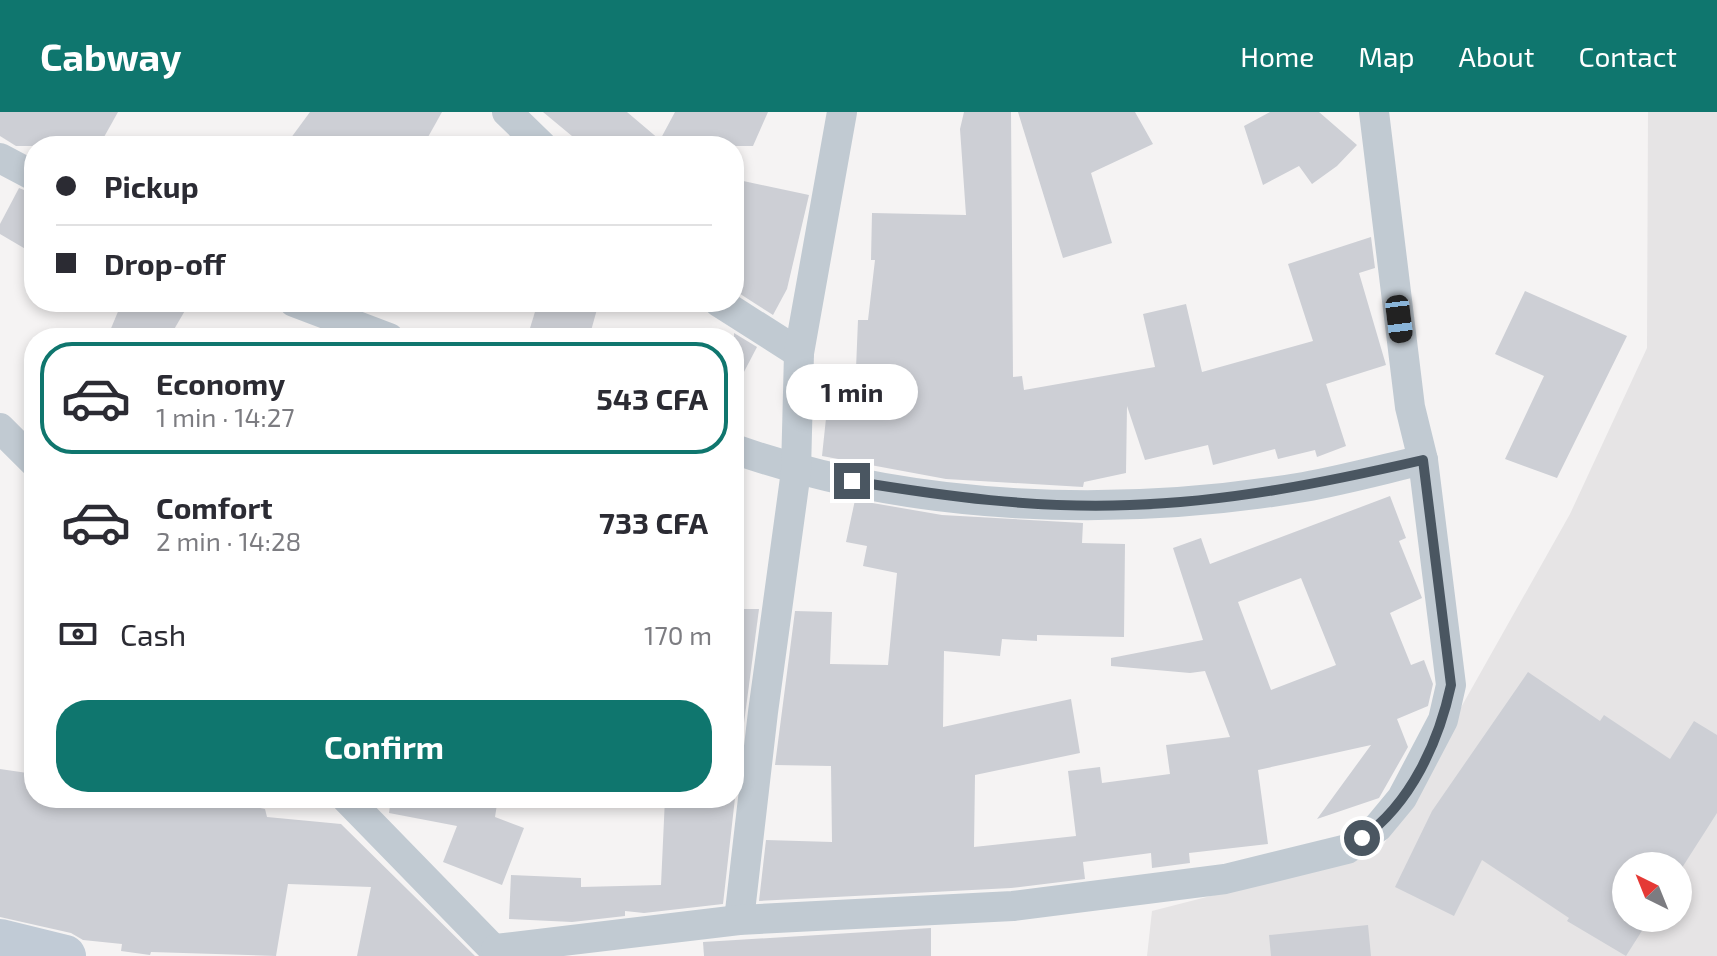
<!DOCTYPE html>
<html lang="en">
<head>
<meta charset="utf-8">
<style>
	:root { --surface:#fff; --page:#f2f2f3; --text:#2b2b33; --muted:#7c7c81; --line:#e1e1e2; --accent:#0f766e }
	body { margin:0; font-family:"Exo 2",sans-serif; background:var(--page); color:var(--text); height:100vh; display:flex; flex-direction:column; font-size:30px; white-space:nowrap }
	* { box-sizing:border-box; margin:0 }
	p { font-size:26px; color:var(--muted) }
	.icon { flex:none; width:44px; height:44px; fill:none; stroke:currentColor; stroke-width:2; stroke-linecap:round; stroke-linejoin:round }
	.map { position:relative; flex:1; overflow:hidden }
	.drawer { position:absolute; left:24px; top:216px; width:720px; height:480px; display:flex; flex-direction:column; background:var(--surface); border-radius:32px; box-shadow:0 4px 12px #0003 }
	.drawer>* { flex:none }
	.top-card { position:absolute; left:24px; top:24px; width:720px; height:176px; border-radius:32px; box-shadow:0 4px 12px #0003; display:grid; align-content:center; height:176px; padding:0 32px; background:var(--surface) }
	.needle { width:52px; rotate:317deg }
	.controls { position:absolute; left:1612px; top:740px; display:grid; gap:16px }
	.controls a { display:grid; place-items:center; width:80px; height:80px; border-radius:50%; background:var(--surface); box-shadow:0 4px 12px #0003; font-size:40px }
	.end { position:absolute; width:36px; height:36px; margin:-18px; border:10px solid #4a5661; background:#fff; box-shadow:0 0 0 4px #fff }
	.from { border-radius:50% }
	.bubble { position:absolute; height:56px; border-radius:28px; background:var(--surface); box-shadow:0 4px 12px #0003; font-size:26px; font-weight:700; line-height:56px; text-align:center }
	.car { position:absolute; width:24px; height:48px; margin:-24px -12px; border-radius:10px; box-shadow:0 0 6px 2px #0007; background:linear-gradient(#222 24%,#8ab4d8 0 40%,#222 0 76%,#8ab4d8 0 86%,#222 0) }
	.top-card b { display:flex; align-items:center; gap:28px; height:76px; font-size:30px }
	.top-card b+b { border-top:2px solid var(--line) }
	.top-card i { width:20px; height:20px; background:var(--text) }
	ul { padding:14px 0 0; list-style:none }
	li { display:flex; align-items:center; gap:24px; height:112px; margin:0 16px 12px; padding:0 16px; border:4px solid transparent; border-radius:32px }
	li div { flex:1 }
	li b { display:block; font-size:30px }
	li em { font-style:normal; font-weight:700 }
	li.current { border-color:var(--accent) }
	li>.icon { width:72px; height:72px; stroke-width:1.5 }
	.pay { display:flex; align-items:center; gap:20px; height:88px; padding:0 32px; font-size:30px }
	.pay p { margin-inline-start:auto }
	.action { display:flex; gap:16px; margin-top:auto; padding:16px 32px }
	.action a { flex:1; height:92px; border-radius:32px; background:var(--accent); color:#fff; font-size:32px; font-weight:700; line-height:92px; text-align:center }
	header { display:flex; align-items:center; gap:48px; box-sizing:border-box; height:112px; padding:0 40px; background:var(--accent); color:#fff }
	header strong { font-size:38px }
	nav { display:flex; gap:44px; margin-inline-start:auto; font-size:28px }
	.map>svg:first-child { display:block }
</style>
</head>
<body>
<header>
<strong>Cabway</strong>
<nav><a>Home</a><a>Map</a><a>About</a><a>Contact</a></nav>
</header>
<div class="map">
<svg width="1717" height="844" viewBox="0 0 1717 844">
	<rect width="100%" height="100%" fill="#f5f3f3"/>
	<!-- education -->
	<path fill="#e6e4e5" fill-rule="evenodd" d="M1648,0h69v844h-570l5,-45 227,-58 191,-339 77,-166zM1626,754h52v52h-52z"/>
	<!-- building -->
	<g fill="#cdcfd5" fill-rule="evenodd">
		<path d="M0,0h118l-19,34h-83l-16,-10z"/>
		<path d="M310,0h132l-19,34h-138z"/>
		<path d="M543,0h84l33,28 15,-28h93l-15,34h-169z"/>
		<path d="M964,0h47l2,265 9,-1 2,14 131,-23 -12,-53 43,-10 16,68 111,-31 -25,-77 83,-27 4,31 -16,5 27,92 -60,19 20,62 -29,11 -2,-7 -37,9 -3,-10 -62,16 -5,-20 -63,15 -18,-54 -1,67 -42,9 -1,5 -137,-8 -124,-23 7,-66 26,3 3,-73h10l7,-60h-4l1,-47 94,2 -6,-86z"/>
		<path d="M1018,0h117l18,32 -62,29 21,70 -49,15z"/>
		<path d="M1270,0h49l38,33 -20,21 -25,18 -13,-18 -36,19 -19,-59z"/>
		<path d="M734,67l75,16 -22,94 -14,26 -39,-25z"/>
		<path d="M19,76l15,6v60l-34,-20v-10z"/>
		<path d="M1525,179l102,45 -70,142 -52,-19 39,-83 -49,-22z"/>
		<path d="M122,190h68l-21,36h-62z"/>
		<path d="M538,190h61l-10,36h-62z"/>
		<path d="M734,221l23,14 -23,44z"/>
		<path d="M1390,384l16,42 -7,3 23,57 -32,15 21,52 13,-5 9,24 -5,22 -31,13 11,28 -29,51 -62,21 54,-74 -113,25 10,74 -79,9 1,10 -38,5 -1,-15 -68,9 2,17 -74,9 -252,13 7,-61 66,2 -1,-76 -56,-1 20,-154 37,1 -2,52 58,1 9,-92 -34,-7 4,-20 -21,-4 9,-42 87,15 141,8 -1,20 43,1 -1,93 -87,-2v6l-35,-2 -2,17 -56,-5 -1,76 128,-28 9,54 -105,22 -1,72 102,-11 -8,-65 32,-4 2,16 68,-9 -4,-29 64,-8 -25,-66 -15,2 -79,-7v-8l92,-18 -30,-92 28,-10 9,26zM1301,466l35,87 -65,25 -33,-88z"/>
		<path d="M734,497h25l-20,152h-5z"/>
		<path d="M1528,560l72,49 4,-6 66,44 24,-38 23,14v78l-39,61v-8h-52v52h24l-24,38 -59,-35 2,-3 -87,-58 -28,56 -59,-29 37,-76z"/>
		<path d="M0,657l34,5v24h179l52,11 2,8 74,7 134,132h-118l14,-69 -83,-3 -12,72 -125,-4 -1,3 -29,-4 1,-7 -39,-4 -12,-7 -71,-16z"/>
		<path d="M391,686h107l-3,19 29,11 -22,57 -59,-23 14,-36 -68,-13z"/>
		<path d="M665,686h70l-12,106 -79,9 -19,-2v5l-53,6 -63,-3 2,-44 70,3v9l80,-2z"/>
		<path d="M1368,813l3,31h-100l-2,-21z"/>
		<path d="M931,816v28h-227l-1,-14z"/>
	</g>
	<g fill="none" stroke-linecap="round" stroke-linejoin="round">
		<!-- street -->
		<g stroke="#c1cad2" stroke-width="30">
			<path d="M507,0l35,34"/>
			<path d="M0,46l34,18"/>
			<path d="M294,190l95,36"/>
			<path d="M719,190l80,51"/>
			<path d="M0,316l34,34"/>
			<path d="M734,337c179,63 384,69 570,38 40,-7 80,-18 119,-27"/>
			<path d="M346,686l154,158"/>
			<path d="M739,808l24,-208 33,-241 3,-118 43,-241"/>
			<path d="M496,837l243,-29 274,-14 212,-27 122,-30 31,-22 24,-29 41,-78 8,-35 -28,-225 -13,-53 -36,-295"/>
		</g>
		<!-- secondary -->
		<path stroke="#c1cbd6" stroke-width="42" d="M0,828l65,16"/>
	</g>
	<g fill="none" stroke-linecap="round" stroke-linejoin="round">
		<!-- route -->
		<path stroke="#4a5661" stroke-width="10" d="M852,369c91,15 185,28 278,24 99,-3 197,-23 293,-45l28,225c-12,56 -40,119 -89,153"/>
	</g>
</svg>
<div class="controls">
<a><svg class="needle" viewBox="-14 -14 28 28"><path d="M0-13l5 13h-10z" fill="#e53935"/><path d="M0 13l5-13h-10z" fill="#7c7c81"/></svg></a>
</div>
<i class="end from" style="left:1362px;top:726px"></i>
<i class="end" style="left:852px;top:369px"></i>
<div class="bubble" style="left:786px;top:252px;width:132px">1 min</div>
<i class="car" style="left:1399px;top:207px;rotate:173deg"></i>
<div class="top-card">
<b><i class="from"></i>Pickup</b>
<b><i></i>Drop-off</b>
</div>
<section class="drawer">
<ul>
<li class="current"><svg class="icon" aria-label="car" viewBox="0 0 24 24"><path d="M5 17H2v-5l4-1 3-4h7l3 4 3 1v5h-3M9 17h6M6 11h13"/><circle cx="7" cy="17" r="2"/><circle cx="17" cy="17" r="2"/></svg><div><b>Economy</b><p>1 min · 14:27</p></div><em>543 CFA</em></li>
<li><svg class="icon" aria-label="car" viewBox="0 0 24 24"><path d="M5 17H2v-5l4-1 3-4h7l3 4 3 1v5h-3M9 17h6M6 11h13"/><circle cx="7" cy="17" r="2"/><circle cx="17" cy="17" r="2"/></svg><div><b>Comfort</b><p>2 min · 14:28</p></div><em>733 CFA</em></li>
</ul>
<div class="pay"><svg class="icon" aria-label="cash" viewBox="0 0 24 24"><path d="M3 7h18v10H3z"/><circle cx="12" cy="12" r="2"/></svg>Cash<p>170 m</p></div>
<div class="action"><a>Confirm</a></div>
</section>
</div>
</body>
</html>
